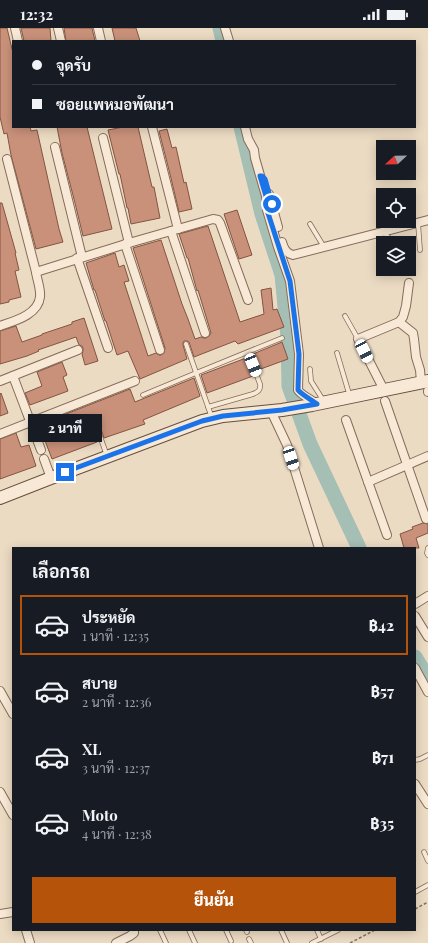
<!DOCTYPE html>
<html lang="th">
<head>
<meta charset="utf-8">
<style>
	:root { --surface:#171b24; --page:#242831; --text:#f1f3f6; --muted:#9ea1a6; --line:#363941; --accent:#b45309 }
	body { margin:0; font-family:"Playfair Display",Sarabun,serif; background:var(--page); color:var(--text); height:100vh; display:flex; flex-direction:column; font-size:15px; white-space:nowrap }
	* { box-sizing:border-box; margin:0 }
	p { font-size:13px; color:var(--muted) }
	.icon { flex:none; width:22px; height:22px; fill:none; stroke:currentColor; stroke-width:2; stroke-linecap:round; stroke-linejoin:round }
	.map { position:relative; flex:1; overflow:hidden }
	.details { position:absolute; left:12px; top:519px; width:404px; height:384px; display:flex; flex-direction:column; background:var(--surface); border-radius:0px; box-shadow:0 2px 10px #0003 }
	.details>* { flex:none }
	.banner { position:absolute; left:12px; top:12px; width:404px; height:88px; border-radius:0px; box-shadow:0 2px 10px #0003; display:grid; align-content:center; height:88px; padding:0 20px; background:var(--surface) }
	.needle { width:26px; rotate:248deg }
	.tools { position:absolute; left:376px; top:112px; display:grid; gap:8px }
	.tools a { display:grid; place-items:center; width:40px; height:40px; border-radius:0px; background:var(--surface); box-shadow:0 2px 10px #0003; font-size:20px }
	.end { position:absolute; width:18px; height:18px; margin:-9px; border:5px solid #1a73e8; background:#fff; box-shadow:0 0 0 2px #fff }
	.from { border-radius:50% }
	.bubble { position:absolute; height:28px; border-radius:0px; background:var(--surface); box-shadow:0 2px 10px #0003; font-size:13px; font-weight:800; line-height:28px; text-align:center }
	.car { position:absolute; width:12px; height:24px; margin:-12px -6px; border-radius:5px; box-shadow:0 0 3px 1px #0007; background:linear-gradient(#fff 24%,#345 0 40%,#fff 0 76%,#345 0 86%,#fff 0) }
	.banner b { display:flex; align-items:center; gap:14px; height:38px; font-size:15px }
	.banner b+b { border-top:1px solid var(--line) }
	.banner i { width:10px; height:10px; background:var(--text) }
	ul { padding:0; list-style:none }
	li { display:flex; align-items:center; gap:12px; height:60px; margin:0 8px 6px; padding:0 12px; border:2px solid transparent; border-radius:0px }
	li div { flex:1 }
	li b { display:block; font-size:15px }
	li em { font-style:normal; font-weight:800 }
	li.active { border-color:var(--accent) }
	li>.icon { width:36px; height:36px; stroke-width:1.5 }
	h2 { padding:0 20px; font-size:18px; line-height:48px }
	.action { display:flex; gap:8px; margin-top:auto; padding:8px 20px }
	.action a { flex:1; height:46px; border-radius:0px; background:var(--accent); color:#fff; font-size:16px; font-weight:800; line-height:46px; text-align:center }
	.status { display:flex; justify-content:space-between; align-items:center; height:28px; padding:0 20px; background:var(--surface); direction:ltr }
	.status svg { height:11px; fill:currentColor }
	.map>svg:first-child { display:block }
</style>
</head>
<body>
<div class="status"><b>12:32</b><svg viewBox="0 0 49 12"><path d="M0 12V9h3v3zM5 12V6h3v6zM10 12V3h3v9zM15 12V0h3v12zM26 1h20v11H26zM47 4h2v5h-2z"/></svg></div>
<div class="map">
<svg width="428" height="915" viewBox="0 0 428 915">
	<rect width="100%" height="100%" fill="#ecdbc3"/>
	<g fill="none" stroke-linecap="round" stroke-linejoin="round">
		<!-- river -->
		<g stroke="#a5bfb4" stroke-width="15">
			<path d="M220,0l3,13"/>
			<path d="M241,99l21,87 20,61 6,62 1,49 21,58 49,104"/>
			<path d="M415,629l13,21"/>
		</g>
	</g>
	<!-- building -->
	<g fill="#c9917a" stroke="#845441">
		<path d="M0,0h7l6,25v74h17l1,4 6,-1 22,99 4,13 -27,7 -25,-94 -4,-22 -3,1 -4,-17z"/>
		<path d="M21,0h29l1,13h-27z"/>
		<path d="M64,0h28l3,13h-29z"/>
		<path d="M112,0h24l4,13h-25z"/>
		<path d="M57,99h30l25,102 -29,7 -8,-33 -13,-50z"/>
		<path d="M123,99h15l14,60h2l6,31 -29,6 -3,-16h-1l-7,-34h-1l-11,-44z"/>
		<path d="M167,101l5,19 4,-1 8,36 2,-1 6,27 -13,3 -8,-34 -12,-47z"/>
		<path d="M0,175h2l14,50h-1l4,17 -4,1 6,26 -12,3v2l-9,2z"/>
		<path d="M237,182l15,45 -13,4 -15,-45z"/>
		<path d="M208,198l32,96 24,-8 -3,-24 10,-2 2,22 4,-1 7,18 -46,17 -3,-3 -41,16 -5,-15 -2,-1h-3l-1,2v2l4,14 -47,20 -12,-28 -11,4 -11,-34h-1l-10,-31h-1l-8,-27 29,-10 4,14 5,-2 5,16 -5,1 24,74 8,-3 3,2h2l3,-2 1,-5 -32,-100 28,-8 21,64 6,15 7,20 6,-2 3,1h2l3,-2 2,-3 -13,-43 -1,1 -9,-33h-1l-8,-24z"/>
		<path d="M84,290l14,43 -13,4 -3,-11 1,-3v-3l-1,-2 -3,-1 -3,-8 -38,13 1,1 -12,5 -27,8v-33l16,-5 6,16 20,-7v-1l30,-10v-2z"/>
		<path d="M282,314l6,17 -30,11 -5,-15v-1z"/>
		<path d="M246,330l7,18 -46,17 -6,-18z"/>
		<path d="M62,334l5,13 -4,2 5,14 -38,14 -5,-12 17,-7 -5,-14z"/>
		<path d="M194,350l6,18 -2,1 -55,23 2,4 -41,14 -5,-15 -2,-1h-3l-1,1v3l5,15 -1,1 -45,17 -8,-21 5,-2 -6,-13 87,-34 5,13z"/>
		<path d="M1,365l7,20 -8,3v-22z"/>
		<path d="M16,405l5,14 8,-2 7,21 -36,13v-40z"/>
		<path d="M423,495l5,1v9l-12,5 3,10h-15l-4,-14 13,-5 -1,-2z"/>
	</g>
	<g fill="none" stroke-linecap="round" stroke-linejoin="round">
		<!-- lane casing -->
		<g stroke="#866c5a" stroke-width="5.5">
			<g id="lane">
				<path d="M418,195l2,27"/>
				<path d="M310,196l14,23"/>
				<path d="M384,204l4,5 6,6"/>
				<path d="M345,288l13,23"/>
				<path d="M186,316l26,74"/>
				<path d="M337,325l13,44"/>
				<path d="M310,341l1,12 12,19"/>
				<path d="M143,367l53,-22 86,-35"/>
				<path d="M208,379l45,-13c5,-2 8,-4 7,-10l-12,-32"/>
				<path d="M96,397l11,31"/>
				<path d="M428,520l-1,5 1,2"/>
				<path d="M415,732l5,-1 8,-4"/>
				<path d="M424,824l4,9"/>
				<path d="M415,864l13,-7"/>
				<path d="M160,902l6,13"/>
				<path d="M189,902l6,13"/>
				<path d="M226,902l5,11"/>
				<path d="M246,902l1,2"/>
				<path d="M281,902l6,13"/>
				<path d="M317,902l4,9"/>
				<path d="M249,911l2,4"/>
				<path d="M312,915l26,-13"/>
			</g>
		</g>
		<!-- street casing -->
		<g stroke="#866c5a" stroke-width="10">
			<g id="street">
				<path d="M15,0l3,13"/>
				<path d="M58,0l3,13"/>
				<path d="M98,0l3,13"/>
				<path d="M225,0l4,13"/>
				<path d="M152,99l26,102"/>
				<path d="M245,99l3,12 6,11 1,8 11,38 1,14 11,37 12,34 9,73 -1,36c3,5 14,10 19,14"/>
				<path d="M103,110l26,105"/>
				<path d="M55,119l27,110"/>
				<path d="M7,131l29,113"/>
				<path d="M269,166l9,33"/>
				<path d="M171,203l34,102"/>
				<path d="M282,214c2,7 4,11 11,13l135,-35"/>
				<path d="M125,216l35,106"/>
				<path d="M77,230l31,90"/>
				<path d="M399,294l14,11 1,6 2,18 4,13 1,12"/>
				<path d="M0,298c14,-5 38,-11 40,-29 1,-8 -3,-17 -4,-25l93,-29 84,-24 5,1 2,3 28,77"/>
				<path d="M13,348l28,74"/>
				<path d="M0,353l78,-31"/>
				<path d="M384,362l-26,-51 41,-17 4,-5 3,-11 3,-23"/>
				<path d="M428,363v1"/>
				<path d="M385,373l41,118"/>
				<path d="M271,383l16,34 32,103"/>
				<path d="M346,392l41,115"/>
				<path d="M0,406l135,-53"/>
				<path d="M44,431l7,19"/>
				<path d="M368,454l60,-26"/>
				<path d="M415,576l13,-8"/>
				<path d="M415,588l13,21"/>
				<path d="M415,640l13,24"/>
				<path d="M0,663l13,23"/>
				<path d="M415,756l13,20"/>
				<path d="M0,764l13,23"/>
				<path d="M0,886l13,-2"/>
				<path d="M26,902l4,13"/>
				<path d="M116,915l14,-7 4,-3v-3"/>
			</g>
		</g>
		<!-- secondary casing -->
		<g stroke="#674e3e" stroke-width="14">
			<path id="secondary" d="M0,470l51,-20 151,-57 21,-5 59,-6 30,-5 116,-24"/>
		</g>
		<!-- path -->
		<g stroke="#866c5a" stroke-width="1.5" stroke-dasharray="3 2" stroke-linecap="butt">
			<path d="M415,881l13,-7"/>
			<path d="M350,915l25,-13"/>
		</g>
		<!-- lane -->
		<use href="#lane" stroke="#f7e9d6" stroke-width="4"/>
		<!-- street -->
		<use href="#street" stroke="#f7e9d6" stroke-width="8"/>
		<!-- secondary -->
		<use href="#secondary" stroke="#f7e9d6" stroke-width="12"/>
	</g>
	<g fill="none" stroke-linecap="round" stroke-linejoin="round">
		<!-- route -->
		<path stroke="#1a73e8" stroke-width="5" d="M65,444l137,-51 21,-5 59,-6 35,-6c-5,-4 -15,-9 -19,-14l1,-36 -9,-73 -23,-71 -1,-14 -6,-20h2l3,3 7,25"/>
	</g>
</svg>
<div class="tools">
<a><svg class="needle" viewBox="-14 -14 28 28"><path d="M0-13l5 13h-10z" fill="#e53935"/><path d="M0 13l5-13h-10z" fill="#9ea1a6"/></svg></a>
<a><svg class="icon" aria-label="locate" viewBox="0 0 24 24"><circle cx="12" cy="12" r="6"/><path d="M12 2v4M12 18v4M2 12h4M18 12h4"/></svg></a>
<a><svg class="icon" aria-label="layers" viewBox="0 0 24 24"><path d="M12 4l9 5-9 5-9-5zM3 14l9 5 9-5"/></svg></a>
</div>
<i class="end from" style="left:272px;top:176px"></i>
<i class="end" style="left:65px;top:444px"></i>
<div class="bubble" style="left:28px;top:386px;width:74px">2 นาที</div>
<i class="car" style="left:364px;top:323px;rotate:154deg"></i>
<i class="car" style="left:253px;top:337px;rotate:158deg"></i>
<i class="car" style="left:291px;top:430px;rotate:162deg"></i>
<div class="banner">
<b><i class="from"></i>จุดรับ</b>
<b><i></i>ซอยแพหมอพัฒนา</b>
</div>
<section class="details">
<h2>เลือกรถ</h2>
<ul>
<li class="active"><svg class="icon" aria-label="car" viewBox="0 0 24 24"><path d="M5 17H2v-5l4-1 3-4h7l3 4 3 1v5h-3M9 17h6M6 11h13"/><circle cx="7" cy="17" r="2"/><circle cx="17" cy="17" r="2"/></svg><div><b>ประหยัด</b><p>1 นาที · 12:35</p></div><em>฿42</em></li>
<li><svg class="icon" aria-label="car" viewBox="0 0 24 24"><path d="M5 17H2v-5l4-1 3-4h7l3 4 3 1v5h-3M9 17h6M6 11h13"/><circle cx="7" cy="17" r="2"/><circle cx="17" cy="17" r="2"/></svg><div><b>สบาย</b><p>2 นาที · 12:36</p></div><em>฿57</em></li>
<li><svg class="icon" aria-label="car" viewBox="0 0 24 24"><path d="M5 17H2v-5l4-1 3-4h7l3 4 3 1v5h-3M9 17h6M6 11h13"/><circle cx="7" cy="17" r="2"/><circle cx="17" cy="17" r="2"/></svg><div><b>XL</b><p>3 นาที · 12:37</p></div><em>฿71</em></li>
<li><svg class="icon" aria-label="car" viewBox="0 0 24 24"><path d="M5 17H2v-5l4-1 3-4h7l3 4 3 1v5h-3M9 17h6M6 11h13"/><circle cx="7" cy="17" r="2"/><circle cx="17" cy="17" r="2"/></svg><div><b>Moto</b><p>4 นาที · 12:38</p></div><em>฿35</em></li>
</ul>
<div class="action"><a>ยืนยัน</a></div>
</section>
</div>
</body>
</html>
